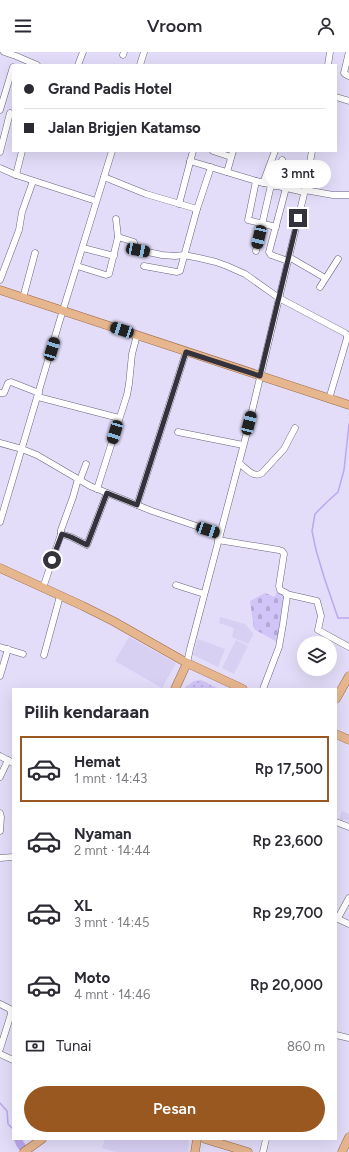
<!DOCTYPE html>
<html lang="id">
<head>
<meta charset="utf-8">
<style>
	:root { --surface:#fff; --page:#f7f7f7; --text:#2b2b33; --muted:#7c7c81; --line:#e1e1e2; --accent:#985820 }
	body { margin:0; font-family:Figtree,sans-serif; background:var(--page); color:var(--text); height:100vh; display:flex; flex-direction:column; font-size:15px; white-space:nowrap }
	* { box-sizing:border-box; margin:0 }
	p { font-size:13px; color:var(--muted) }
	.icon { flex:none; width:22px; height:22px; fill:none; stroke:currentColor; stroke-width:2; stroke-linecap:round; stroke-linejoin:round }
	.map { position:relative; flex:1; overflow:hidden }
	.panel { position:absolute; left:12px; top:636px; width:325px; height:452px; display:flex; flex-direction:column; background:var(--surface); border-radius:0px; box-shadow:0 4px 16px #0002 }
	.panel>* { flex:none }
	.banner { position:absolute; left:12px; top:12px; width:325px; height:88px; border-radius:0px; box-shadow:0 4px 16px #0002; display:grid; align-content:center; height:88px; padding:0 12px; background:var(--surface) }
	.fabs { position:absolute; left:297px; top:584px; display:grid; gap:8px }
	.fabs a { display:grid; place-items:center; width:40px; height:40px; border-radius:50%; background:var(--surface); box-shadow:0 4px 16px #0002; font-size:20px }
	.end { position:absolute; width:18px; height:18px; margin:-9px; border:5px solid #34323d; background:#fff; box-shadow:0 0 0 2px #fff }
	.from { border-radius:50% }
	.bubble { position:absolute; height:28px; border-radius:14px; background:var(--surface); box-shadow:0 4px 16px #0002; font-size:13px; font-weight:600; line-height:28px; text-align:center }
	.car { position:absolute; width:12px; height:24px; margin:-12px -6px; border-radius:5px; box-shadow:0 0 3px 1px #0007; background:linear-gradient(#222 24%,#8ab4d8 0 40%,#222 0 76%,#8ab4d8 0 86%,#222 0) }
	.banner b { display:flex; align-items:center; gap:14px; height:38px; font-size:15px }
	.banner b+b { border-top:1px solid var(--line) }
	.banner i { width:10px; height:10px; background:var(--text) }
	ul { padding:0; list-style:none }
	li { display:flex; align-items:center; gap:12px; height:66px; margin:0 8px 6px; padding:0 4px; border:2px solid transparent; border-radius:0px }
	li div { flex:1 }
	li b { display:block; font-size:15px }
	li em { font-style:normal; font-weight:600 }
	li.on { border-color:var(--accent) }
	li>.icon { width:36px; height:36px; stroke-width:1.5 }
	h2 { padding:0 12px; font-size:18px; line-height:48px }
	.pay { display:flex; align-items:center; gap:10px; height:44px; padding:0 12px; font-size:15px }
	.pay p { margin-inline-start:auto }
	.primary-button { display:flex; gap:8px; margin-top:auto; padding:8px 12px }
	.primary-button a { flex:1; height:46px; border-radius:24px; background:var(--accent); color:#fff; font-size:16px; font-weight:600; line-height:46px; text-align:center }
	header { display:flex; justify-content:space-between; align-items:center; height:52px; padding:0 12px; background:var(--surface); font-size:18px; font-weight:600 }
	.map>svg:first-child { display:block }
</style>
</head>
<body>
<header><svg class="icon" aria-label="menu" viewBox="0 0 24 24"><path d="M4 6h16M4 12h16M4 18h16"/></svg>Vroom<svg class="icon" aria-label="person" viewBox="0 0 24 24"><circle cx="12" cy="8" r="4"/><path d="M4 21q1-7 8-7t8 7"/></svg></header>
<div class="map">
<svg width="349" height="1100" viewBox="0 0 349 1100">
	<defs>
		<pattern id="cemetery-stones" width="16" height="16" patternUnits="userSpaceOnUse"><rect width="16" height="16" fill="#d1c4f7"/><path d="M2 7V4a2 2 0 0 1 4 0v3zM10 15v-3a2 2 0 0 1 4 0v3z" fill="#b4a9d5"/></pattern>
		<pattern id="park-dots" width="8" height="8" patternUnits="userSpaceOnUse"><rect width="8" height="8" fill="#d1c4f7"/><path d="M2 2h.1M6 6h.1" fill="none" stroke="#b4a9d5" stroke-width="1.8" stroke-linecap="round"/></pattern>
	</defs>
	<rect width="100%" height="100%" fill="#e3ddf9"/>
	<!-- built -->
	<g fill="#d8d0f3">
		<path d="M220,565l25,7 9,10 -6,10 -16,-7 2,-9 -15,-5z"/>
		<path d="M129,585l47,26 -14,25 -47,-27z"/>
		<path d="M198,587l27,10 -7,18 -25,-12z"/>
		<path d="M236,588l12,6 -14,28 -12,-6z"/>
		<path d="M342,759l7,3v7l-5,-2 -1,2 -4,-2z"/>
		<path d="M105,1087h82l2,4 -1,9h-72l-14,-4z"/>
	</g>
	<!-- cemetery -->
	<path fill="url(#cemetery-stones)" d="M277,538l7,4v24l-7,24 -23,-13 -4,-28 15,-8 10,4z"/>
	<!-- park -->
	<path fill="url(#park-dots)" d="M201,628l18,9h-36l11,-8z"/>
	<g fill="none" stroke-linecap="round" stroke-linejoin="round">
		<!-- stream -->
		<g stroke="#bba8ee" stroke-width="1.5">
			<path d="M349,372l-5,46 -6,22 -11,10 -12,12 -3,17 4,19 8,27 14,41h11"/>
			<path d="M0,1051l7,8 1,13 5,5"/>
		</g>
		<!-- river -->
		<path stroke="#bba8ee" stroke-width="8" d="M18,1087l2,5 6,8"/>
		<!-- minor casing -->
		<g stroke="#69637c" stroke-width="7">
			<g id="minor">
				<path d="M4,0l12,4 21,9"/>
				<path d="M349,0l-5,21 1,1 4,2"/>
				<path d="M123,3l1,-3"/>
				<path d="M78,13l5,-13"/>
				<path d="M140,13l4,-13"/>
				<path d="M328,13l2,-13"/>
				<path d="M336,45l13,4"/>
				<path d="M0,58l13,-43"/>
				<path d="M213,99l18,6"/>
				<path d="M0,100l10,-39"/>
				<path d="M190,109l66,20 48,11"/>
				<path d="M0,116l16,7 80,26"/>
				<path d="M227,120l6,-21"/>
				<path d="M16,123l6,-24"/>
				<path d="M104,125l42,17 51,15"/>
				<path d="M256,129l-8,39 28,7"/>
				<path d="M263,131l12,-32"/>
				<path d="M275,134l7,-26"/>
				<path d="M286,136l-17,64 2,3 17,6"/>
				<path d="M305,138l28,5h16"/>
				<path d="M179,152l14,-53"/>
				<path d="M118,185l16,5 1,7 3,1 24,5 13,1 9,-1 15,3 17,4 11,4 18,8 34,24 66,35 2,2v3l-18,61"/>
				<path d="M83,196l31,8"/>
				<path d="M256,199l15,-66"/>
				<path d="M289,205l36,21"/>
				<path d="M77,214l29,9 3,-1 9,-37 -2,-18"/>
				<path d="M144,214l33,6 3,-1 17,-62 14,-42"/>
				<path d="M0,228l19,-50 3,-18 11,-31"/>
				<path d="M320,235l18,-28"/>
				<path d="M23,246l12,-45"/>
				<path d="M0,341h4l4,-10 3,-1 28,11"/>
				<path d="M38,345l81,21"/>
				<path d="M178,380l65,13"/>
				<path d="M0,391l22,6 15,6 53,31 62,25 68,23"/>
				<path d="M239,411c7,5 15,16 23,10l22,-24 11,-21"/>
				<path d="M80,428l6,-16"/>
				<path d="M97,437l30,-94 2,-11 3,-30 5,-19"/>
				<path d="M137,453l49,-153"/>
				<path d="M0,470l59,-199 53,-172"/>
				<path d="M61,482l10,3 16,8 20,-52"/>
				<path d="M218,488l61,10 3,1 2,3 -5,32 1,4 6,3 1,3 -4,28 -4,23 -16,42"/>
				<path d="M176,533l28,9"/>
				<path d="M43,536l18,-54v-4l12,-33 5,-18"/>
				<path d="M286,542l31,7 4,15 -3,14 31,17"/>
				<path d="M0,595l23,7"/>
				<path d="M44,603l16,-59"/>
				<path d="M187,611l3,-14 56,-213 59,-246 7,-39"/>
				<path d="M0,624l8,-27"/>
				<path d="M0,704l13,7"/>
				<path d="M0,725l8,-17"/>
				<path d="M0,761l1,4 -1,14"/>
				<path d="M336,770l13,5"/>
				<path d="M0,806l13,-1"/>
				<path d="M336,866l13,6"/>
				<path d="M338,866l11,-20"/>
				<path d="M0,952l10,5 1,5 -11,35"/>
				<path d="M336,983l13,3"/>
				<path d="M0,1002l13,6"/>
				<path d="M263,1100l3,-13"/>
			</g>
		</g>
		<!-- major casing -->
		<g stroke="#9d6942" stroke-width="9">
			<g id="major">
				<path d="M0,238l349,115"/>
				<path d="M0,516l83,38 30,15 74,42 56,26"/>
				<path d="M175,637l12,-26"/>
				<path d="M336,647l13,-23"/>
				<path d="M336,682l13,6"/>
				<path d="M205,1087l43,13"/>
				<path d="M24,1100l18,-13"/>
				<path d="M195,1100l2,-13"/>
				<path d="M342,1100l7,-15"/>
			</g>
		</g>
		<!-- minor -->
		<use href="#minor" stroke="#fff" stroke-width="6"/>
		<!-- major -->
		<use href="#major" stroke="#e6b68f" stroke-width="8"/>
	</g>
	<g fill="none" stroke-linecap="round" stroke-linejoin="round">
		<!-- route -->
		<path stroke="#34323d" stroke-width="5" d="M52,508l10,-26 9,3 16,8 20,-52 30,12 49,-153 74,24 38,-158"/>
	</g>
</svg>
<div class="fabs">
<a><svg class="icon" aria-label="layers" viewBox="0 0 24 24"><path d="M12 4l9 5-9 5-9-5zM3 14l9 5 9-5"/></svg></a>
</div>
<i class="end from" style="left:52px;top:508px"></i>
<i class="end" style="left:298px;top:166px"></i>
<div class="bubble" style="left:265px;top:108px;width:66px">3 mnt</div>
<i class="car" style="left:259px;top:185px;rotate:193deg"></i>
<i class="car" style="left:138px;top:198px;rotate:101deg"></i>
<i class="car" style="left:122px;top:278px;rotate:288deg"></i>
<i class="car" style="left:52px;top:297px;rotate:17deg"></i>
<i class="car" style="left:249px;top:371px;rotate:14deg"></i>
<i class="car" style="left:115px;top:380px;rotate:197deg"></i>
<i class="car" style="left:208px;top:478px;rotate:108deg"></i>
<div class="banner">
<b><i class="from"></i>Grand Padis Hotel</b>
<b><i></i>Jalan Brigjen Katamso</b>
</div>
<section class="panel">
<h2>Pilih kendaraan</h2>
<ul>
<li class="on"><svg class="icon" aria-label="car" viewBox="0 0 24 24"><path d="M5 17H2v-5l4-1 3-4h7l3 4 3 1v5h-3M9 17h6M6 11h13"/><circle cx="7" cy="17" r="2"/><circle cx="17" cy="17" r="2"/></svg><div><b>Hemat</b><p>1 mnt · 14:43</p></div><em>Rp 17,500</em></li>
<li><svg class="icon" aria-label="car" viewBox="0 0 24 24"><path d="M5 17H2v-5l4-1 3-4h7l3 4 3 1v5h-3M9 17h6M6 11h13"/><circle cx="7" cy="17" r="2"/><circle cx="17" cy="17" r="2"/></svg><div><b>Nyaman</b><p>2 mnt · 14:44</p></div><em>Rp 23,600</em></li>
<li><svg class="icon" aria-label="car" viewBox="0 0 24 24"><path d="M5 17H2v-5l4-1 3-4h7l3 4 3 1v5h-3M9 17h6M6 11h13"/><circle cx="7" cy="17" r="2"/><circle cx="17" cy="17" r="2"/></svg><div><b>XL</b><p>3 mnt · 14:45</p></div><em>Rp 29,700</em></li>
<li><svg class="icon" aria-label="car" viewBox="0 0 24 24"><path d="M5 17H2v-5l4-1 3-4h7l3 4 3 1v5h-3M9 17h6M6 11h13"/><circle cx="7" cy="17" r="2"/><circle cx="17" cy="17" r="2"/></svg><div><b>Moto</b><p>4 mnt · 14:46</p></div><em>Rp 20,000</em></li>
</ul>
<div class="pay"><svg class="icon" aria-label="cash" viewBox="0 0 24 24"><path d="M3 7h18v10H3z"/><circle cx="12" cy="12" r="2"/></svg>Tunai<p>860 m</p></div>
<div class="primary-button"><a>Pesan</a></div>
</section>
</div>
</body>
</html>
